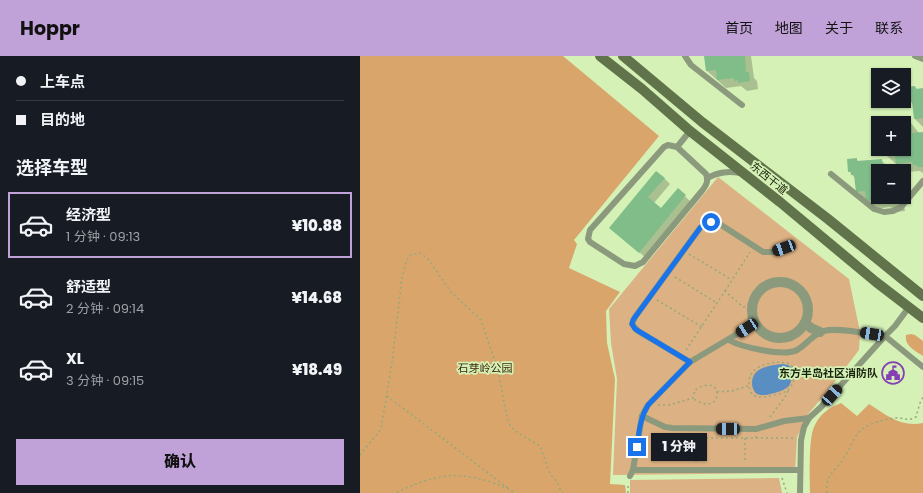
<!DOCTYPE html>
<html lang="zh">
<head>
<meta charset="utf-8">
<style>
	:root { --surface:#171b24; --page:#20242c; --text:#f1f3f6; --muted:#9ea1a6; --line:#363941; --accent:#c0a2d8 }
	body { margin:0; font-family:Poppins,"Noto Sans SC",sans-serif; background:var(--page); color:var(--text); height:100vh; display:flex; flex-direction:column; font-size:15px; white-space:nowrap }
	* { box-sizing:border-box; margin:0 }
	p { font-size:13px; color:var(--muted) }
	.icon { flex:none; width:22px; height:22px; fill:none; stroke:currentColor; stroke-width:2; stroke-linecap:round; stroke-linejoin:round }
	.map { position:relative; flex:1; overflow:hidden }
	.panel { display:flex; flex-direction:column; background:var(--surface); width:360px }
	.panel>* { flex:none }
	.hud { display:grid; align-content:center; height:88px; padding:0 16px; background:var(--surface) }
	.fabs { position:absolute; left:511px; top:12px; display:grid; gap:8px }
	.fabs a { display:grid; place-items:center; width:40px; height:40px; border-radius:0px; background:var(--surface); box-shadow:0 1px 3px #0004; font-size:20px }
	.end { position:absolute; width:18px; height:18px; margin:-9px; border:5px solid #1a73e8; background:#fff; box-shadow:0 0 0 2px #fff }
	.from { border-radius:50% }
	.bubble { position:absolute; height:28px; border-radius:0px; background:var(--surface); box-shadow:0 1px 3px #0004; font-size:13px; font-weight:800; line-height:28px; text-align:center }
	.car { position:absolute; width:12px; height:24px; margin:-12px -6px; border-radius:5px; box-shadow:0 0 3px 1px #0007; background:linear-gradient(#222 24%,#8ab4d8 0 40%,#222 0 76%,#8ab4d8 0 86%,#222 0) }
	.hud b { display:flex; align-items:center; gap:14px; height:38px; font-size:15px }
	.hud b+b { border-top:1px solid var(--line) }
	.hud i { width:10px; height:10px; background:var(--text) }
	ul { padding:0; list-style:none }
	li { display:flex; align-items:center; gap:12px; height:66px; margin:0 8px 6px; padding:0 8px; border:2px solid transparent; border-radius:0px }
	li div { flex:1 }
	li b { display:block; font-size:15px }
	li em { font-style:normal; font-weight:800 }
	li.selected { border-color:var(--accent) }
	li>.icon { width:36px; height:36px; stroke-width:1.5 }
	h2 { padding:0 16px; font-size:18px; line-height:48px }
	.cta { display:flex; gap:8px; margin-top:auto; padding:8px 16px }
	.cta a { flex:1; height:46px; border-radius:0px; background:var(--accent); color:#111; font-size:16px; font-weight:800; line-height:46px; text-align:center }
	header { display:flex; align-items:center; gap:24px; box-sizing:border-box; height:56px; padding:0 20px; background:var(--accent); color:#111 }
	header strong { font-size:19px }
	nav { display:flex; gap:22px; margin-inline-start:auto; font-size:14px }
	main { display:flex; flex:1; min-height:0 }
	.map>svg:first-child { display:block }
</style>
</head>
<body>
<header>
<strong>Hoppr</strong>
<nav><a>首页</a><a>地图</a><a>关于</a><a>联系</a></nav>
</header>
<main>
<section class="panel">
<div class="hud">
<b><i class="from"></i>上车点</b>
<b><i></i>目的地</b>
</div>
<h2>选择车型</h2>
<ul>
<li class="selected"><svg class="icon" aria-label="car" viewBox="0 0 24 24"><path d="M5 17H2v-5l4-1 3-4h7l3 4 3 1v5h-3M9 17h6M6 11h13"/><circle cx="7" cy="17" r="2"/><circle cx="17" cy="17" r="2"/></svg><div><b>经济型</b><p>1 分钟 · 09:13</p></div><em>¥10.88</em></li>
<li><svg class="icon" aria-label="car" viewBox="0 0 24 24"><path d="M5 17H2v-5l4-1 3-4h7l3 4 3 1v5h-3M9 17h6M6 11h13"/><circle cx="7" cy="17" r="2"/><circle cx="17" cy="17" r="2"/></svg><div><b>舒适型</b><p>2 分钟 · 09:14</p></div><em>¥14.68</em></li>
<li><svg class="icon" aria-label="car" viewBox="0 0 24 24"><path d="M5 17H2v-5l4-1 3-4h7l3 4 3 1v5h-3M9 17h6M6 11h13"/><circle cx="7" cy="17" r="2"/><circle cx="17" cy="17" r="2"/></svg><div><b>XL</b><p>3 分钟 · 09:15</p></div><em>¥18.49</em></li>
</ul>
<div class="cta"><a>确认</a></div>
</section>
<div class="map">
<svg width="563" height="437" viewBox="0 0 563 437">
	<rect width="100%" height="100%" fill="#d5f1b6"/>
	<!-- green -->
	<g fill="#dcb183">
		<path d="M358,121l131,102 11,53 -1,18 -33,43 -17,20 -12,24 -2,36 -182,2 4,-96 -6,-36 -2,-34z"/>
		<path d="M419,422l3,15h-152v-13z"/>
	</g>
	<!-- forest -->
	<g fill="#d9a56b">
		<path d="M0,0h203l96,80 -85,104 3,4 -8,24 51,24 -14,19 1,32 8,36 -5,105 15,1 1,8h-266z"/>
		<path d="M551,278l4,1 8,6v15c-7,-5 -19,-10 -17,-21z"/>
		<path d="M481,347l16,13 12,-12c17,11 33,24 54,19v70h-113c0,-15 -2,-57 5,-68 5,-11 15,-18 26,-22z"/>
	</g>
	<!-- water -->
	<path fill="#598ec2" d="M423,308l5,1 4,3c1,6 0,13 -3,18 -4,5 -27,12 -32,8 -3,-2 -5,-7 -5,-11 0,-16 19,-18 31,-19z"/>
	<!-- shadow -->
	<g fill="#0003">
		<path d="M345,0h46l3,22 3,3 1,8 -11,2 -6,-5 -15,2 -19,-17z"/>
		<path d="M555,31l3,3 5,-1v38l-8,-8 -1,-14 -6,-6z"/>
		<path d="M551,67l8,10h4v40l-3,-2 -15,1 -19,-17 -1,-6h19v-25z"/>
		<path d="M496,103l3,3 22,-2 9,9h3l2,2h-17v26h25l2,14 -8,1 -7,-5 -14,2 -19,-18 -2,-13 -6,-7z"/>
		<path d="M304,122l6,6 -16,19 7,7 17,-20 13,12 -46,55 -29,-24z"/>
	</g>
	<!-- building -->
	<g fill="#80bd89">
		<path d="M344,0h41l1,16h3l1,9 -12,2v-3l-4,1v-3l-17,2 -1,-10 -10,1z"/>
		<path d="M555,30l1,3 7,-1v30l-9,1 -2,-17 -3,1v-4h-2l-2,-12z"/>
		<path d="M551,66l1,11 11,-1v35h-6v-2h-4l-1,-3 -16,2 -1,-9 -10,1 -1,-7h20v-26z"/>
		<path d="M497,102v3l25,-2 1,10 10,-1 1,3h-16v26h18l1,6 -9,1 -1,-3 -3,1 -1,-3 -17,2 -1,-10 -9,1 -2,-17h-3v-3h-3l-1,-13z"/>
		<path d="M296,115l9,7 -17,19 13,11 17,-20 8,7 -47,58 -30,-25z"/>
	</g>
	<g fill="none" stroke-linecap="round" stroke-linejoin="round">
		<!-- path -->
		<g stroke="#93a97b" stroke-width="1.5" stroke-dasharray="2 3" stroke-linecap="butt">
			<path d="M329,198l43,26"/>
			<path d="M315,221l42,26"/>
			<path d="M365,235l25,-39"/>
			<path d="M297,244l45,27"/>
			<path d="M326,294l39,-59 18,16h9"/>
			<path d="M417,306c4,1 9,0 13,2 7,5 4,20 -1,25 -4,4 -10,5 -15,6 -11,3 -25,5 -25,-11 -1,-16 15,-20 28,-22z"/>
			<path d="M357,336l15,-1 16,-5"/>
			<path d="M27,340l121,92"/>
			<path d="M298,349h11l24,-7 2,-8c6,-5 22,-9 22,4 0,15 -18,10 -24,4"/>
			<path d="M410,361l15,-20 4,-8"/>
			<path d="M286,382h110v-2"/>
			<path d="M385,382v24"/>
			<path d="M396,382h35l3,1"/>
			<path d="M0,399l21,-26 11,-67 10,-84 4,-16 4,-7 10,-2 7,5 24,34 30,28 17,50 7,38 5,18 8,7 22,13 10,28 7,8 5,11"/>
			<path d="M336,406v-24"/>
			<path d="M422,422l5,15"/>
			<path d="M37,437c4,-3 9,-5 14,-7 11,-5 23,-8 36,-10 18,-3 54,7 68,17"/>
			<path d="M268,437v-9"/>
			<path d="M467,437c-2,-17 6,-20 15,-32 6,-8 9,-17 14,-25 7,-12 26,-16 39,-18 8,-1 13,4 21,-1l4,-14 3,-6"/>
		</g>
		<!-- lane -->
		<g stroke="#8b997c" stroke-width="6">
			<path d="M325,0l6,9 51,40"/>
			<path d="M555,0l8,3"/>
			<path d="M317,91l29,27c3,7 0,12 -5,18l-58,70 -8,4 -11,-2 -34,-22 -2,-3 2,-9 74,-83 4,-2 9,2 13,-16"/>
			<path d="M471,118l43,35 10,3 9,-1 8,-4 22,-26"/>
			<path d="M347,122c12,-6 21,-7 33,-5"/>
			<path d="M549,251l-14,19 -10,10 38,31"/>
			<path d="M369,284c12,7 55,17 68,10 9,-5 17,-17 27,-19 13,-4 46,3 61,5l-64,71 -12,11 -5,9 -3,13 -1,53"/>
			<path d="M330,306l-52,-31 -6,-7 3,-7 65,-89 7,-5 8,-2 48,31h10l11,-4"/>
			<path d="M282,360l23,11 7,1 84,1 28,-8 25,-3"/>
			<path d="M273,414h167"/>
			<path d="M270,420l3,-6 9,-54 6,-11 42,-43 57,-34"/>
		</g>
		<!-- street -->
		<g stroke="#8b997c" stroke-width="10">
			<circle cx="420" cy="254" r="28"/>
			<path d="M445,267l6,5 9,4"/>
		</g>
		<!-- secondary -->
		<g stroke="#60734a" stroke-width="10">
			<path d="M240,0l42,33 48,42 90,71 96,80 47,36"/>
			<path d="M263,0l79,66 126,97 95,77"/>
		</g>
	</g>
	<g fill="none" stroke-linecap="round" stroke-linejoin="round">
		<!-- route -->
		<path stroke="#1a73e8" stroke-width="5" d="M277,391c2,-15 3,-29 11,-42l42,-43 -55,-33 -3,-5 1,-4 67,-92 4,-4 7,-2"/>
	</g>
	<!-- icons -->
	<defs>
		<g id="civic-ring" transform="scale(1.15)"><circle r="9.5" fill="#d5f1b6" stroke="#8440b4" stroke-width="1.5"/><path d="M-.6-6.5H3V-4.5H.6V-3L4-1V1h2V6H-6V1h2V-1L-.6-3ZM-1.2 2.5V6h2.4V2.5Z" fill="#8440b4"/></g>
	</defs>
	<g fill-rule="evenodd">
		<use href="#civic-ring" x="533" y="317"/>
	</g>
	<g text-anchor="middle" stroke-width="3.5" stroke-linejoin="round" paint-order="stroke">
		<!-- street labels -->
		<g font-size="11" fill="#17210b" stroke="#d5f1b6">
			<text transform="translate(409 122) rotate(39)" y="4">东西干道</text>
		</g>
		<!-- park labels -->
		<g font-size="11" fill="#3e280e" stroke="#d5f1b6">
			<text x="125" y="316">石芽岭公园</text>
		</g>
		<!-- poi labels -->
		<g font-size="11" font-weight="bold" fill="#17210b" stroke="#d5f1b6" text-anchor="end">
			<text x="518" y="321">东方半岛社区消防队</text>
		</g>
	</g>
</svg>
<div class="fabs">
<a><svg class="icon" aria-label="layers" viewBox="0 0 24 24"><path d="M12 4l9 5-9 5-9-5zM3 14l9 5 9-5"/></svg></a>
<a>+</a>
<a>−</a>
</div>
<i class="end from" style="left:351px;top:166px"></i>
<i class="end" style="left:277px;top:391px"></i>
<div class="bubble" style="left:291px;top:377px;width:56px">1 分钟</div>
<i class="car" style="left:424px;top:192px;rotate:250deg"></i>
<i class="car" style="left:387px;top:272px;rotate:237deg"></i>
<i class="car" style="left:512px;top:278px;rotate:279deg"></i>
<i class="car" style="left:472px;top:339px;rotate:42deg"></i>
<i class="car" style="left:368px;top:373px;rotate:270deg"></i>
</div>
</main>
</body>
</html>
